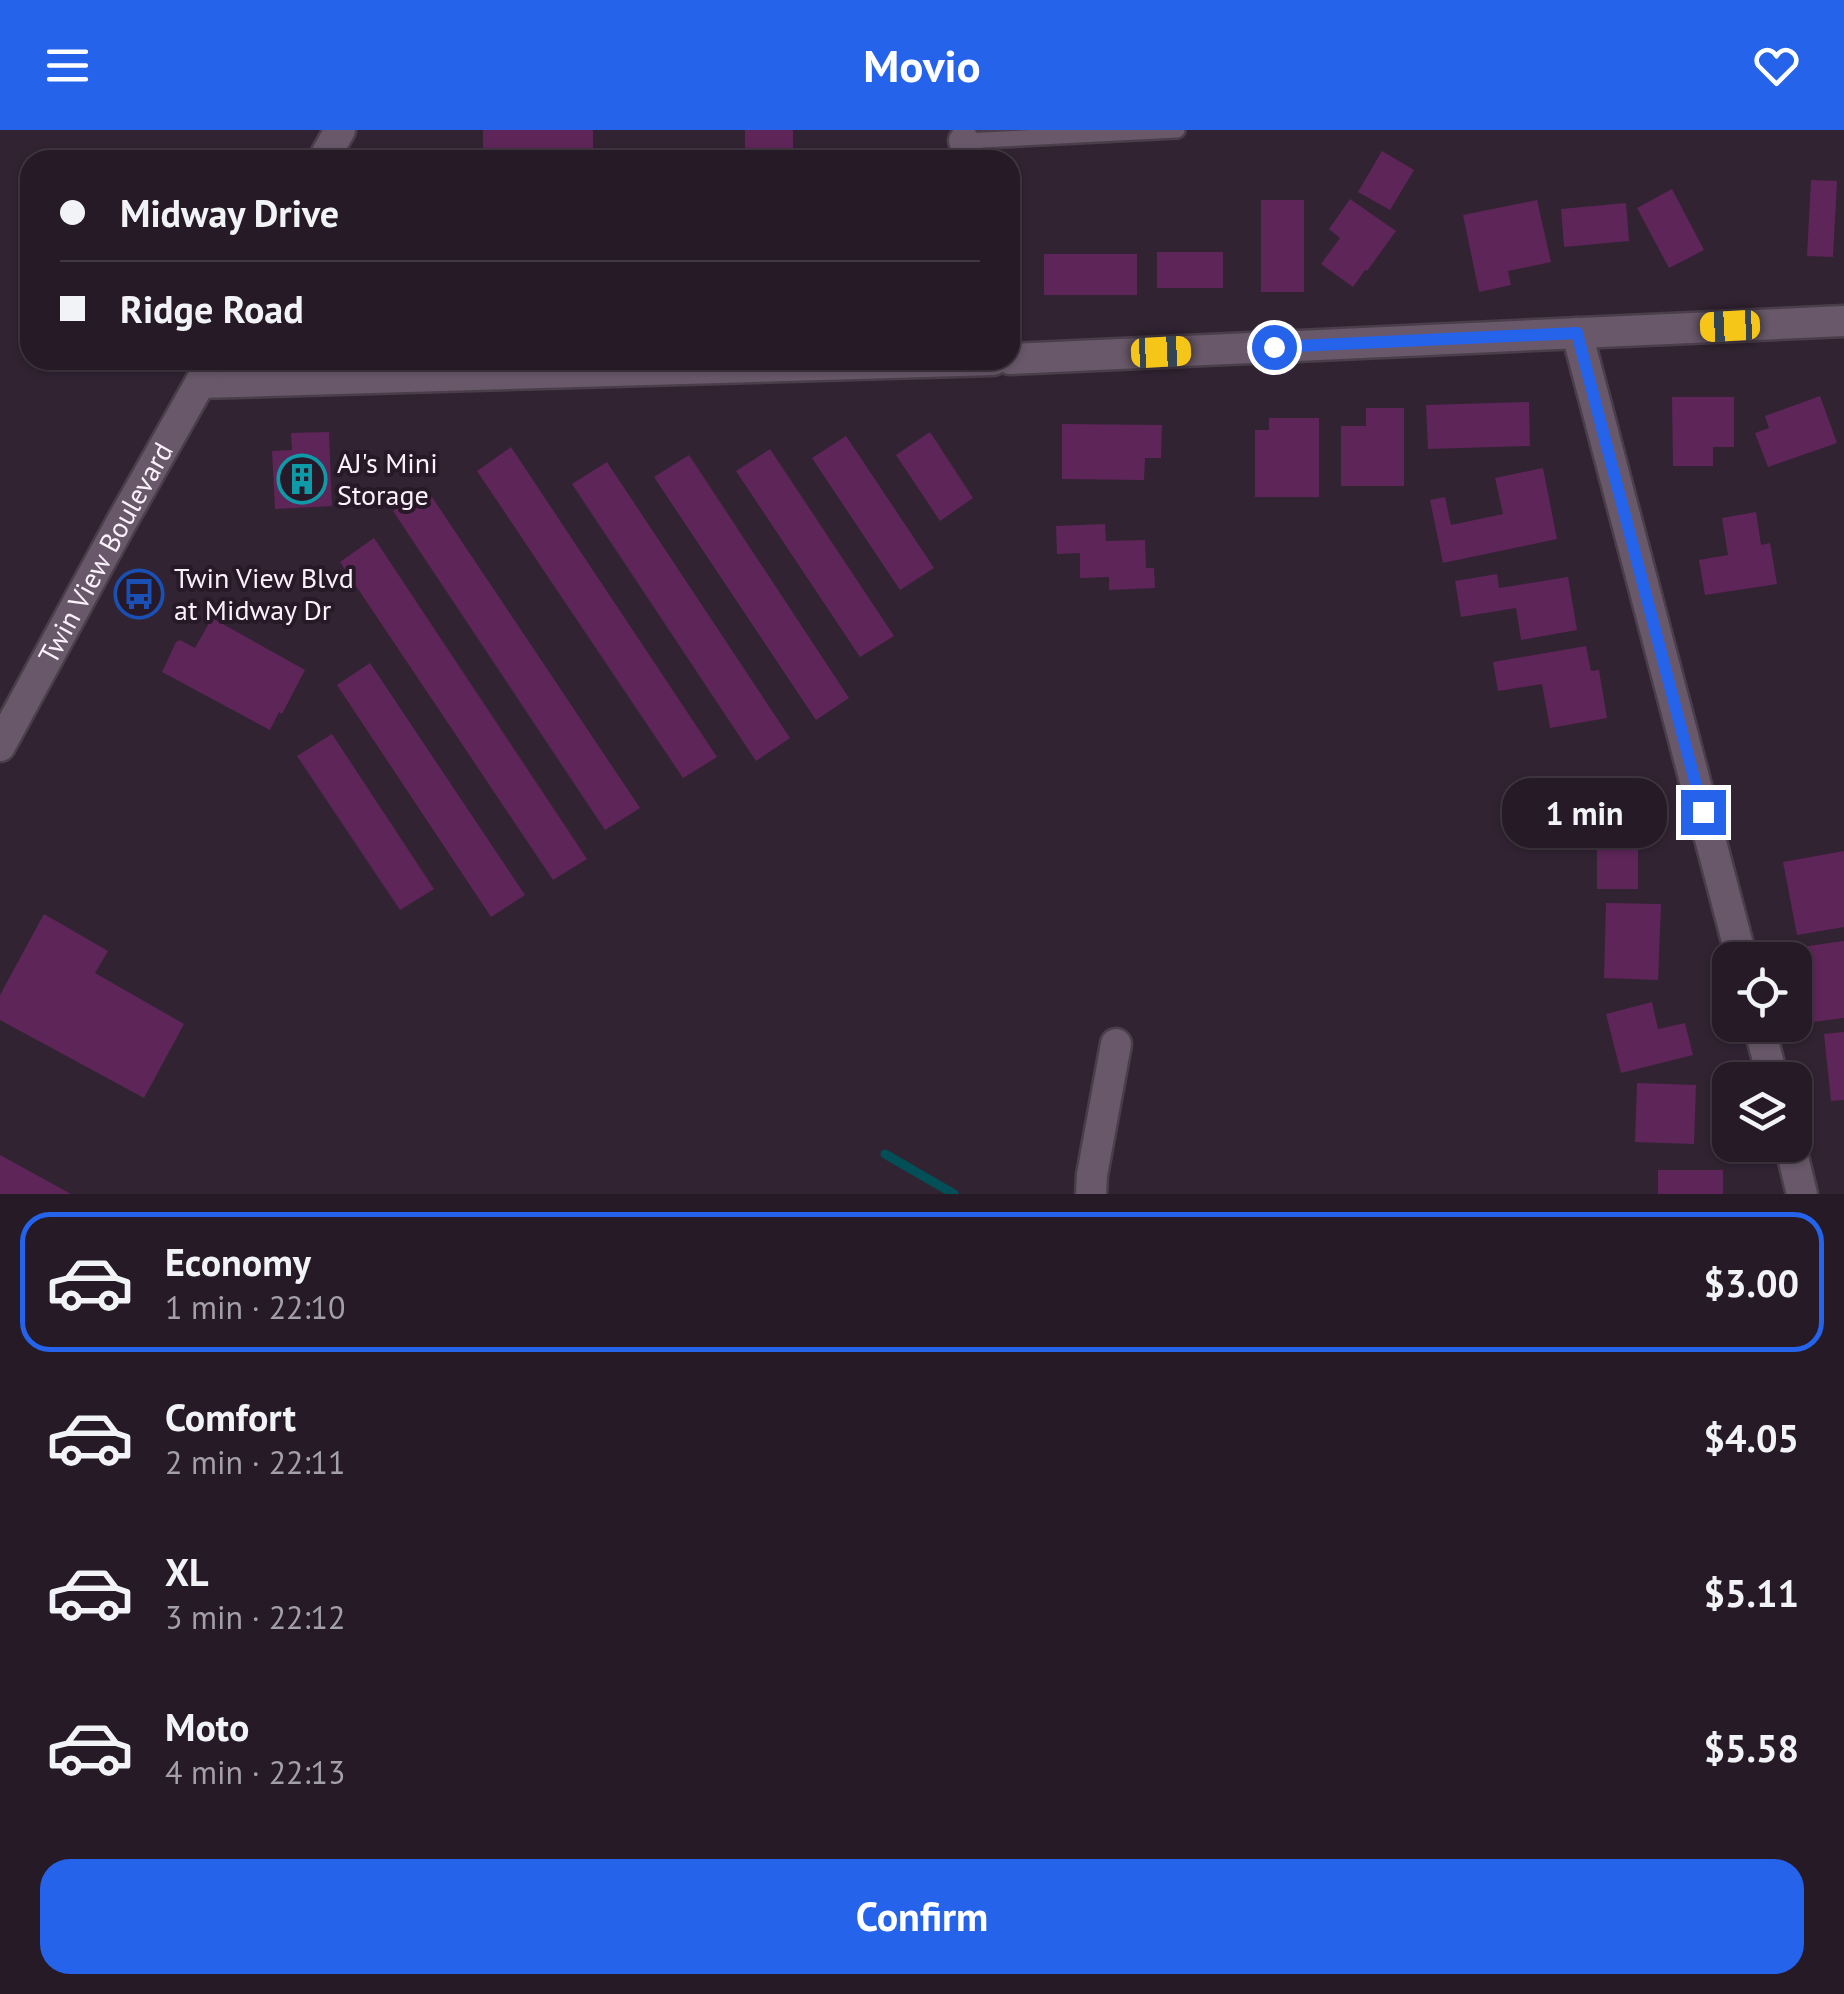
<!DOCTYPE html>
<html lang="en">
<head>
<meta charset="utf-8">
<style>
	:root { --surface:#251a26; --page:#312732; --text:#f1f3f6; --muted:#a3a1a7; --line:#423843; --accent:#2563eb }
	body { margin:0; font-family:"PT Sans",sans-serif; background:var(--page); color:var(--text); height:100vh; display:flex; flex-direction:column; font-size:38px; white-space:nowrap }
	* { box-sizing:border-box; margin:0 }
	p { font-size:32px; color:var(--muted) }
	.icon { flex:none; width:55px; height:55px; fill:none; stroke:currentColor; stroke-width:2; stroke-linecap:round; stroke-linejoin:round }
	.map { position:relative; height:1064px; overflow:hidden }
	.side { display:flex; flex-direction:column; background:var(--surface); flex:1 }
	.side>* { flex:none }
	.guide { position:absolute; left:20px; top:20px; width:1000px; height:220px; border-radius:30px; box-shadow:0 2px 8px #0004,0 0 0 2px var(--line); display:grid; align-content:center; height:220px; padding:0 40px; background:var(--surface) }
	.controls { position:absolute; left:1712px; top:812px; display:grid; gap:20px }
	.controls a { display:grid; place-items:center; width:100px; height:100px; border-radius:20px; background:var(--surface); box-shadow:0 2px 8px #0004,0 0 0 2px var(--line); font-size:50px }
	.end { position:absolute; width:45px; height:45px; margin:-22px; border:12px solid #2563eb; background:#fff; box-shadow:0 0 0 5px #fff }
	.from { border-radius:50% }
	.bubble { position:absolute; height:70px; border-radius:30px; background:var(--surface); box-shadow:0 2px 8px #0004,0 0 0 2px var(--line); font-size:32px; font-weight:800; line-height:70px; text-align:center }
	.car { position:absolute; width:30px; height:60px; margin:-30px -15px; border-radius:12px; box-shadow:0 0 8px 2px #0007; background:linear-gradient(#f5c518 24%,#345 0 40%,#f5c518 0 76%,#345 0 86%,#f5c518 0) }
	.guide b { display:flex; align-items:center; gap:35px; height:95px; font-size:38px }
	.guide b+b { border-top:2px solid var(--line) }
	.guide i { width:25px; height:25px; background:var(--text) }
	ul { padding:18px 0 0; list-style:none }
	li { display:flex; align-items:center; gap:30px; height:140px; margin:0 20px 15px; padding:0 20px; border:5px solid transparent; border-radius:30px }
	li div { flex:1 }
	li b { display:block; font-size:38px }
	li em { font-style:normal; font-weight:800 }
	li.active { border-color:var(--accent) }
	li>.icon { width:90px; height:90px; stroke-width:1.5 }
	.primary-button { display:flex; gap:20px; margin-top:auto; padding:20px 40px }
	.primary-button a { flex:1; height:115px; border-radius:30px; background:var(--accent); color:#fff; font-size:40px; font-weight:800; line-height:115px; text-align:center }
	header { display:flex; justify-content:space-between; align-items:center; height:130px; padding:0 40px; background:var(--accent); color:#fff; font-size:45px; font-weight:800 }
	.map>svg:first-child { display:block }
</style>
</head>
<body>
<header><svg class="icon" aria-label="menu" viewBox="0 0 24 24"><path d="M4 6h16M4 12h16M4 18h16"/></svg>Movio<svg class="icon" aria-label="heart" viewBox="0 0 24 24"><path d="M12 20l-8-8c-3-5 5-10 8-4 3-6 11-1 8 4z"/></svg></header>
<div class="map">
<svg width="1844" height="1064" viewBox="0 0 1844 1064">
	<rect width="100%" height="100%" fill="#312332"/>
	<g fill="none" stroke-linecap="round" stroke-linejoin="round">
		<!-- stream -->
		<path stroke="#034f57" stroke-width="9" d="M885,1024l69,40"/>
	</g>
	<!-- building -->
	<g fill="#5e2559">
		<rect x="483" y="0" width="110" height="30"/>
		<rect x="745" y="0" width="48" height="30"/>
		<path d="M1382,21l32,19 -24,40 -32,-18z"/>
		<path d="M1811,50l26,1 -4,76 -26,-1z"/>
		<path d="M1672,59l32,61 -35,18 -32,-60z"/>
		<path d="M1350,69l46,32 -29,40 -2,-1 -12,17 -32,-23 19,-26 -11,-9z"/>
		<rect x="1261" y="70" width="43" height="92"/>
		<path d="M1537,70l14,62 -43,9 3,14 -32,7 -16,-77z"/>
		<path d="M1626,73l3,38 -65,6 -3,-38z"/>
		<rect x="1157" y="122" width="66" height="36"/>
		<rect x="1044" y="124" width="93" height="41"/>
		<path d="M1820,266l17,47 -69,24 -13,-34 14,-5 -4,-12z"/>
		<path d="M1672,267h62v50h-21v19h-40z"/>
		<path d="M1529,272l1,44 -102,3 -2,-44z"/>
		<path d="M1366,278h38v78h-63v-60h25z"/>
		<path d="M1269,288h50v79h-64v-67h14z"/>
		<path d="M1062,294l100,1 -1,33h-16l-1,22 -82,-1z"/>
		<path d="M329,302l3,74 -57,3 -3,-58 20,-1 -1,-17z"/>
		<path d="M930,302l43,66 -33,23 -44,-66z"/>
		<path d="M846,306l88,132 -34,22 -88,-132z"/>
		<path d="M511,317l206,310 -34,21 -206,-307z"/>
		<path d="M770,319l124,187 -34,21 -124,-186z"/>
		<path d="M689,325l160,243 -33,22 -162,-243z"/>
		<path d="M607,332l183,276 -34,23 -184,-277z"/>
		<path d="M1543,338l14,71 -114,24 -13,-63 15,-3 6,28 52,-11 -8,-36z"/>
		<path d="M426,358l214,320 -35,22 -212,-319z"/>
		<path d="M1756,382l5,33 9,-2 7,41 -72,11 -6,-35 29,-5 -6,-37z"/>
		<path d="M1105,394l1,17 39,-1 1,28h8l1,20 -46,2v-13l-29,1v-25l-23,1 -1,-28z"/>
		<path d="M374,408l213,321 -34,21 -213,-318z"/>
		<path d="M1497,444l2,14 69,-11 9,53 -56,10 -5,-32 -55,9 -6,-36z"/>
		<path d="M212,488l93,52 -23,44 -3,-2 -9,18 -108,-58 14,-30 4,-2 15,8z"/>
		<path d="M1586,516l5,25 8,-1 8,48 -57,10 -8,-44 -44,7 -5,-29z"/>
		<path d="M370,533l155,232 -34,22 -154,-232z"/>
		<path d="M332,604l102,155 -34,21 -103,-154z"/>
		<rect x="1597" y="690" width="41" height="69"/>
		<path d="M1844,721v76l-47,8 -14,-73z"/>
		<path d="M1606,773l55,1 -3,76 -54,-2z"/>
		<path d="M44,784l64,37 -13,22 89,51 -40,74 -144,-78v-25z"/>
		<path d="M1844,811v77l-32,4 -11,-75z"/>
		<path d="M1652,872l6,27 27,-6 8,32 -72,18 -15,-59z"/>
		<path d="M1844,902v68l-13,1 -7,-67z"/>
		<path d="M1637,953l59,2 -2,59 -59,-2z"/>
		<path d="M0,1025l71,39h-71z"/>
		<rect x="1658" y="1040" width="65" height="24"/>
	</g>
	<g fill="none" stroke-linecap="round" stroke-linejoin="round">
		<!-- service casing -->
		<g stroke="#4a3e4b" stroke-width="20">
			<path id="service" d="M964,11l213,-11"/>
		</g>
		<!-- minor casing -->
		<g stroke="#4a3e4b" stroke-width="35">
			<g id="minor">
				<path d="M964,11l8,19"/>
				<path d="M1577,203l165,627"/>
				<path d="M1010,229l834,-38"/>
				<path d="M200,253l793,-23"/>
				<path d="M1759,895l14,55"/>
				<path d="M1790,1015l12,49"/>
				<path d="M1091,1064l1,-19 24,-131"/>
			</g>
		</g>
		<!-- tertiary casing -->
		<g stroke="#4a3e4b" stroke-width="35">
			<g id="tertiary">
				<path d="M323,30l17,-30"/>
				<path id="s1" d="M0,616l121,-223 92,-163"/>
			</g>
		</g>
		<!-- service -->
		<use href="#service" stroke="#685869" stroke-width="15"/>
		<!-- minor -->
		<use href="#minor" stroke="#685869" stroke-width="30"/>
		<!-- tertiary -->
		<use href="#tertiary" stroke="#685869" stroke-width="30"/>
	</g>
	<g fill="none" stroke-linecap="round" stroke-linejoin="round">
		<!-- route -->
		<path stroke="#2563eb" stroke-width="12" d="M1274,217l303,-14 126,479"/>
	</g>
	<!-- icons -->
	<defs>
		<g id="building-ring" transform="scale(2.5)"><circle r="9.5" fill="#271928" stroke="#0f9aa8" stroke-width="1.5"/><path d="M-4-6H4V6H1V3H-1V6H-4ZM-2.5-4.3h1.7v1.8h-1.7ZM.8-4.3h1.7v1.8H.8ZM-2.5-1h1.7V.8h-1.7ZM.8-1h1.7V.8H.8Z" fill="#0f9aa8"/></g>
		<g id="bus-ring" transform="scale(2.5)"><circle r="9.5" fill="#271928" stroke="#1a4fb4" stroke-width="1.5"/><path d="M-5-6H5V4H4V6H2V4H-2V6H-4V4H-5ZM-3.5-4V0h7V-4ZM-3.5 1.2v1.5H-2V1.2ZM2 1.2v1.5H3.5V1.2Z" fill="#1a4fb4"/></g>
	</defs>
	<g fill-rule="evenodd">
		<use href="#building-ring" x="302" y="349"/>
		<use href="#bus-ring" x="139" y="464"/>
	</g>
	<g text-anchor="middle" stroke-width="8" stroke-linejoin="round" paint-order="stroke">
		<!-- poi labels -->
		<g font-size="28" fill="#fbf1fb" stroke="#271928" text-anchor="start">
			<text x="337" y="343">AJ's Mini<tspan x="337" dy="32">Storage</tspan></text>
			<text x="174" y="458">Twin View Blvd<tspan x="174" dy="32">at Midway Dr</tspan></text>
		</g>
		<!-- street labels -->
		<g font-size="28" fill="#fbf1fb" stroke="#271928">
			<text dy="10" stroke="none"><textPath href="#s1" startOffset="220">Twin View Boulevard</textPath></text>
		</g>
	</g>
</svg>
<div class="controls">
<a><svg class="icon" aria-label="locate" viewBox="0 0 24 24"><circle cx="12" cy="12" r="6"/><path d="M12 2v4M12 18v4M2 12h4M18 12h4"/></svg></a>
<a><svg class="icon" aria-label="layers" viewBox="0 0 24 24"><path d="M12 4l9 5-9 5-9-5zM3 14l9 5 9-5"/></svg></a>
</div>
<i class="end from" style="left:1274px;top:217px"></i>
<i class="end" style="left:1703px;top:682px"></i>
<div class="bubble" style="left:1502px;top:648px;width:165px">1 min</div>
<i class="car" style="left:1730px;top:196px;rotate:267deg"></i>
<i class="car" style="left:1161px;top:222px;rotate:87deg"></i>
<div class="guide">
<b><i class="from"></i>Midway Drive</b>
<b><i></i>Ridge Road</b>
</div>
</div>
<section class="side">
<ul>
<li class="active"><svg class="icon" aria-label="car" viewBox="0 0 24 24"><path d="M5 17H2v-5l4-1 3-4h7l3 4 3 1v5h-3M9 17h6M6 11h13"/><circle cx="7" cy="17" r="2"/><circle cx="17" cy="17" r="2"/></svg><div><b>Economy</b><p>1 min · 22:10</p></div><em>$3.00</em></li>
<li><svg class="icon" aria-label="car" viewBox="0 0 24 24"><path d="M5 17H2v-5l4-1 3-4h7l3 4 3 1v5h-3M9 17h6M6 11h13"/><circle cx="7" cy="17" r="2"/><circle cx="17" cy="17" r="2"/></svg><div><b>Comfort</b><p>2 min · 22:11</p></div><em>$4.05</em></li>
<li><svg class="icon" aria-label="car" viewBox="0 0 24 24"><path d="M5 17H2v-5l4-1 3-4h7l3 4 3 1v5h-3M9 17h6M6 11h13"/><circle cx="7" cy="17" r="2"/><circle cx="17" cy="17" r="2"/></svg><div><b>XL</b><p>3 min · 22:12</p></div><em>$5.11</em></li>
<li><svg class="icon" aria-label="car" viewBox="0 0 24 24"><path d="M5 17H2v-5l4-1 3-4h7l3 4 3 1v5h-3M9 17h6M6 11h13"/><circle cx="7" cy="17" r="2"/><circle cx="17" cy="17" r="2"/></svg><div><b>Moto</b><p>4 min · 22:13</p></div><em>$5.58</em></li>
</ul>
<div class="primary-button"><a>Confirm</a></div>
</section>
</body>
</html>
